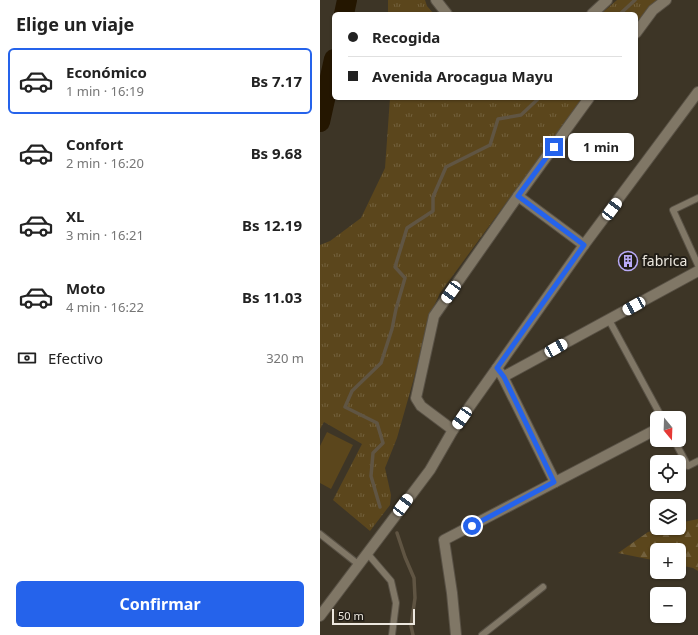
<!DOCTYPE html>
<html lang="es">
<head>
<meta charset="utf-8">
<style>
	:root { --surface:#fff; --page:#f2f2f2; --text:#222; --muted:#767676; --line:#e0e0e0; --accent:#2563eb }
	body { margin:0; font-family:"Noto Sans",sans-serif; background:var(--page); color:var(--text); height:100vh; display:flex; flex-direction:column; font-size:15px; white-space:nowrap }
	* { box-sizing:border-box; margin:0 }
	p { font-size:13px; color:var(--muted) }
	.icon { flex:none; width:22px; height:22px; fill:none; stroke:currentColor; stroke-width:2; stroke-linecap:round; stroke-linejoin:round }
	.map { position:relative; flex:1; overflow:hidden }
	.panel { display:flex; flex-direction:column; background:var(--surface); width:320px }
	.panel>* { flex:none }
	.banner { position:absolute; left:12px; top:12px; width:306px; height:88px; border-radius:6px; box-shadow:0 1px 3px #0004; display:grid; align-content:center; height:88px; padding:0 16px; background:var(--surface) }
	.needle { width:26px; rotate:161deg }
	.fabs { position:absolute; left:330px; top:411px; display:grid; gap:8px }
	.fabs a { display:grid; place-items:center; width:36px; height:36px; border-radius:6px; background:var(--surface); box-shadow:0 1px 3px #0004; font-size:20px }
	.scale { position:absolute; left:12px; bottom:10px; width:83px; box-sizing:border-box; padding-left:4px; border:2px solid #ede8df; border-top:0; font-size:11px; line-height:14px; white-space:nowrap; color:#ede8df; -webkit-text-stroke:3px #211d16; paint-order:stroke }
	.end { position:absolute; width:18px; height:18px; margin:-9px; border:5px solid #2563eb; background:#fff; box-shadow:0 0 0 2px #fff }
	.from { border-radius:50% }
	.bubble { position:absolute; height:28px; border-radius:6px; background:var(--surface); box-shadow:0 1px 3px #0004; font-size:13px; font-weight:700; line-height:28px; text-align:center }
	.car { position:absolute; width:12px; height:24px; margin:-12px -6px; border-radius:5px; box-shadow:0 0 3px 1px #0007; background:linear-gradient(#fff 24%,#345 0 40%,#fff 0 76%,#345 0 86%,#fff 0) }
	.banner b { display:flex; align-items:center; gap:14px; height:38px; font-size:15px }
	.banner b+b { border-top:1px solid var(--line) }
	.banner i { width:10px; height:10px; background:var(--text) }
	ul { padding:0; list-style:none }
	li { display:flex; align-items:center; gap:12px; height:66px; margin:0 8px 6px; padding:0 8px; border:2px solid transparent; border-radius:6px }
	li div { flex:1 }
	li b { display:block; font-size:15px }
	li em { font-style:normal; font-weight:700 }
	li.current { border-color:var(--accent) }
	li>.icon { width:36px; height:36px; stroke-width:1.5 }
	h2 { padding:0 16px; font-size:18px; line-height:48px }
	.pay { display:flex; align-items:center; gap:10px; height:44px; padding:0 16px; font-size:15px }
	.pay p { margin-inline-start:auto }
	.button { display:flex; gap:8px; margin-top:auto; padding:8px 16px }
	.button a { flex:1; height:46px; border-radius:6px; background:var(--accent); color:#fff; font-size:16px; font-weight:700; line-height:46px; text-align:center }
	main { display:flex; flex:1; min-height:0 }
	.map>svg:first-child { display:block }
</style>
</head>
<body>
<main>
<section class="panel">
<h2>Elige un viaje</h2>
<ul>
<li class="current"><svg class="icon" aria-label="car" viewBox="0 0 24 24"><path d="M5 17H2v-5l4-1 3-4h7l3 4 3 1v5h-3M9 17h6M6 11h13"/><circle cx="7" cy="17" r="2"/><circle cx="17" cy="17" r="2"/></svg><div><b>Económico</b><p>1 min · 16:19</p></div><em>Bs 7.17</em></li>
<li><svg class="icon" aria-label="car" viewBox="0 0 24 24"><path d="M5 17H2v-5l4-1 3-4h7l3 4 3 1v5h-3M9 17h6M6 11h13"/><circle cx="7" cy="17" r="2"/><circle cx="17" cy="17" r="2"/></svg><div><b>Confort</b><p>2 min · 16:20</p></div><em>Bs 9.68</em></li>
<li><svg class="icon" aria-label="car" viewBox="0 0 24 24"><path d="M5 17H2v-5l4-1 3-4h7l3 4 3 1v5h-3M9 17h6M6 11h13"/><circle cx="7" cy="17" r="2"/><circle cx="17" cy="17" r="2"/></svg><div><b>XL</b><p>3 min · 16:21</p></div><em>Bs 12.19</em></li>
<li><svg class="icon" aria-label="car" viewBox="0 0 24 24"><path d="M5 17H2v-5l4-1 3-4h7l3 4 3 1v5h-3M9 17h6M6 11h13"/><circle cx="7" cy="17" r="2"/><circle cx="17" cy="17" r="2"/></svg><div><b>Moto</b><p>4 min · 16:22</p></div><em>Bs 11.03</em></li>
</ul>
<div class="pay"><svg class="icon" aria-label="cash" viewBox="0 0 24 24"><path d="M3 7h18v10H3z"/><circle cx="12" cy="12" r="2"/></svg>Efectivo<p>320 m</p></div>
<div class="button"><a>Confirmar</a></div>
</section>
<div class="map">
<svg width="378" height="635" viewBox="0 0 378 635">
	<defs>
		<pattern id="grass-tufts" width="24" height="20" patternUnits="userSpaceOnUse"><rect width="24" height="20" fill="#5b461c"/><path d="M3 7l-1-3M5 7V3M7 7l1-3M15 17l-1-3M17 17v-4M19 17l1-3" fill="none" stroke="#73613d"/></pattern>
		<pattern id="forest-firs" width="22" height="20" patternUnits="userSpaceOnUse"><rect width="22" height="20" fill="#5b461c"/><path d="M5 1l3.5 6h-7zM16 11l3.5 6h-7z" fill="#73613d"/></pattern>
	</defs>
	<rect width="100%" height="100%" fill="#3d3526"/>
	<!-- grass -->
	<g fill="url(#grass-tufts)">
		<path d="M68,0h37l2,6 7,8h-46z"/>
		<path d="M297,0h40l-21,25v-11h-35z"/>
		<path d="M70,98h193l-143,195 -10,22 -16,63 -17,60 -12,30 6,27 -1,10 -20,26 -37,-31 29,-56 -38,-22 -4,7v-184l10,-4 31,-23 24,-50z"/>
	</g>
	<!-- forest -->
	<path fill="url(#forest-firs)" d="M378,519v52l-5,-3 -14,-3v-15h-22v11l-39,-8 30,-21 15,-4h16v-5z"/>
	<!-- garden -->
	<path fill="#5b461c" d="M7,432l26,13 -22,44 -11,-6v-37z"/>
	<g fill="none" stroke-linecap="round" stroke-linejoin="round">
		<!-- stream -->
		<g stroke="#605543" stroke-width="3.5">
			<path d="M300,14l15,-14"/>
			<path d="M60,507l-9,-31 2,-23 10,-10 -6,-20 -32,-16 7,-16 29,-28 11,-34 4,-20 9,-31 -10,-11 12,-39 26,-17v-14l13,-30 44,-22 8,-26 23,-4 18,-17"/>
			<path d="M77,533l8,24 9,21 1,20 -4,28 2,9"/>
		</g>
		<!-- river -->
		<g stroke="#241600" stroke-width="20">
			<path d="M24,14l3,-14"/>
			<path d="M0,122l14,-63"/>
		</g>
		<!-- service casing -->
		<g stroke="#585145" stroke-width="8">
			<g id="service">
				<path d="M378,198l-25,12 25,55"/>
				<path d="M289,320l53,98"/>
				<path d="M354,440l14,26 10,-5"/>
				<path d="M0,534l38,30"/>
				<path d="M47,553l24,28 5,22 -4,32"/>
				<path d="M162,635l61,-48"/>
			</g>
		</g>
		<!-- minor casing -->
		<g stroke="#585145" stroke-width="12">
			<g id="minor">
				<path d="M116,0l11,14"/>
				<path d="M272,14l15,-14"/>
				<path d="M316,33l17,-23 13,-10"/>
				<path d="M198,196l66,49"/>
				<path d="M177,368l6,9 195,-106"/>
				<path d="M183,377l52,105"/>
				<path d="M133,430l-32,-24 -5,-8 18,-82 84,-120 71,-98"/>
				<path d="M0,616l110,-146 23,-40 44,-62 87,-123 114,-153"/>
				<path d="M136,635l-4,-42 -8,-53 213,-111"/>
			</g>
		</g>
		<!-- service -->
		<use href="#service" stroke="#807766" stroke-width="6"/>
		<!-- minor -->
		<use href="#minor" stroke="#807766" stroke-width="10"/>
	</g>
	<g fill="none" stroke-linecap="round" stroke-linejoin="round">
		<!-- route -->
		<path stroke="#2563eb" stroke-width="5" d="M152,526l82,-44 -50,-105 -7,-9 87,-123 -66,-49 36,-49"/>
	</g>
	<!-- icons -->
	<defs>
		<g id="building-ring" transform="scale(1)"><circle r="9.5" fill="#211d16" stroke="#b9abf7" stroke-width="1.5"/><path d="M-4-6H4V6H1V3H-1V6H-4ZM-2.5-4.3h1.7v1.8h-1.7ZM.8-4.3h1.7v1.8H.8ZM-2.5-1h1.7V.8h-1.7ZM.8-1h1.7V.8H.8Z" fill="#b9abf7"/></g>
	</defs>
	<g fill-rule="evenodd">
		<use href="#building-ring" x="308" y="261"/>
	</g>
	<g text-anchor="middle" stroke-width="4" stroke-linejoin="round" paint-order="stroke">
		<!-- poi labels -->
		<g font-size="14" fill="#ede8df" stroke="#211d16" text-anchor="start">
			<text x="322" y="266">fabrica</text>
		</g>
	</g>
</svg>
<div class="fabs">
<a><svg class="needle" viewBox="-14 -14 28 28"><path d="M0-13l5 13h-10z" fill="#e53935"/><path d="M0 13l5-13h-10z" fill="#767676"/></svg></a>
<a><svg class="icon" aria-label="locate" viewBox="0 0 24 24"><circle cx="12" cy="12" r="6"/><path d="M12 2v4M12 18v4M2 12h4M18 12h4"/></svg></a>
<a><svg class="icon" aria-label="layers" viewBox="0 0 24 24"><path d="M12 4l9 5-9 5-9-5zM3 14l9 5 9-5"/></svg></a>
<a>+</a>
<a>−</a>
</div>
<div class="scale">50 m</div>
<i class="end from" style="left:152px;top:526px"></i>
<i class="end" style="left:234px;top:147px"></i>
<div class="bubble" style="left:248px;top:133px;width:66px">1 min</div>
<i class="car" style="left:292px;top:209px;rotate:37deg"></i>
<i class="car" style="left:131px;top:292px;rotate:215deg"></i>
<i class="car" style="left:314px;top:306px;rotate:241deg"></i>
<i class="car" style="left:236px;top:348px;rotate:61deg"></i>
<i class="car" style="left:142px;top:418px;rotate:215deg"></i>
<i class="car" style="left:83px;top:505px;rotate:37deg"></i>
<div class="banner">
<b><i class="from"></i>Recogida</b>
<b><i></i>Avenida Arocagua Mayu</b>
</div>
</div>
</main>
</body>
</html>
